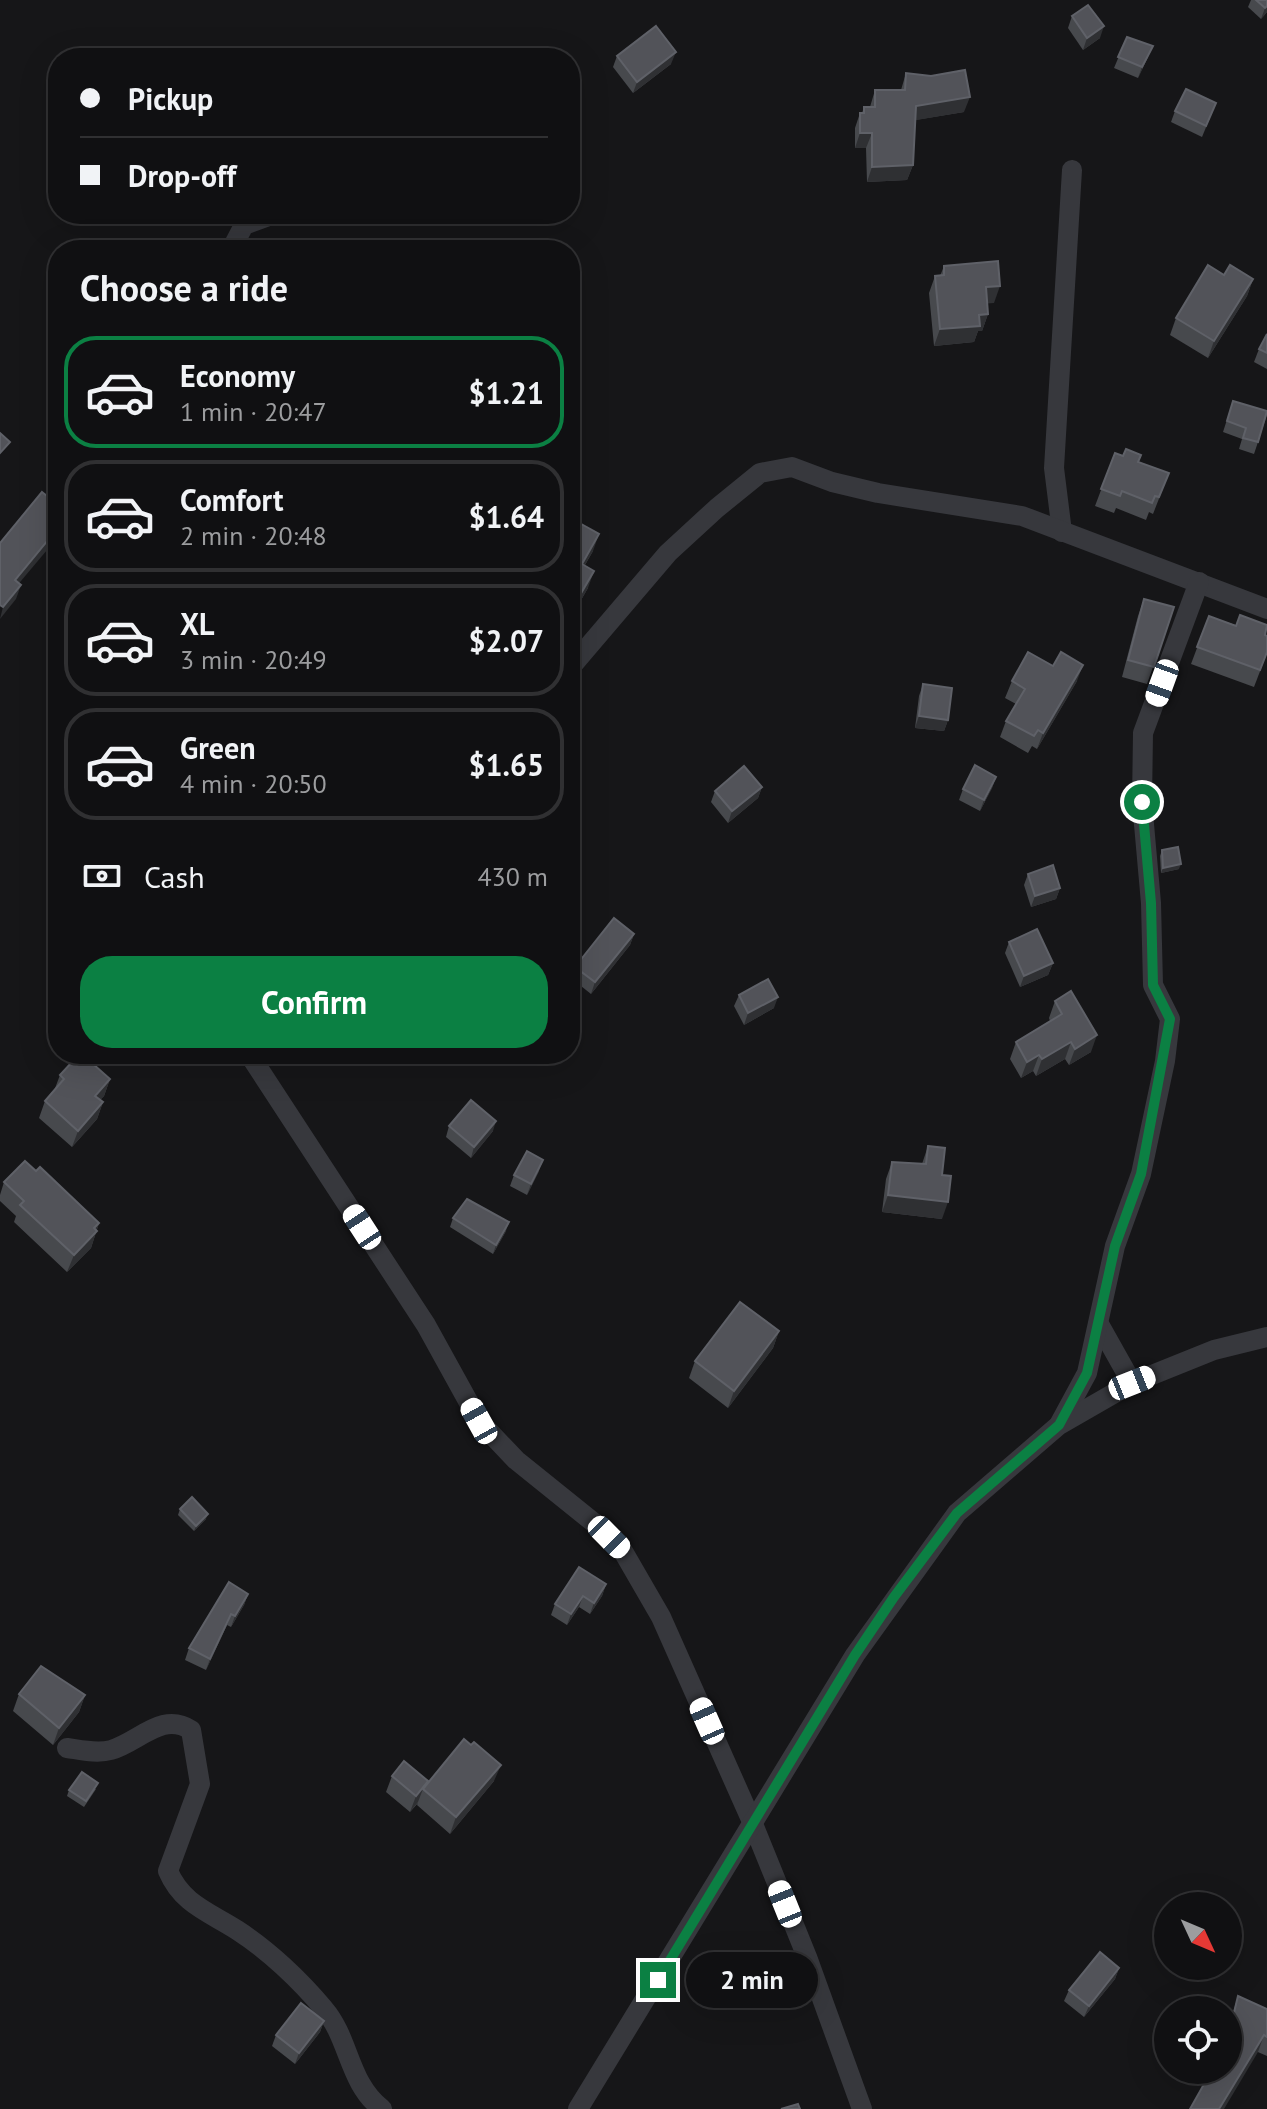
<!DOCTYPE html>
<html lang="en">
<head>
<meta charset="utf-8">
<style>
	:root { --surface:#101012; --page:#19191b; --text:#f1f3f6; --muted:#9c9d9f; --line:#303032; --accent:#0b8043 }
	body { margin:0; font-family:"PT Sans",sans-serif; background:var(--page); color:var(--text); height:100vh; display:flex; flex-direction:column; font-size:30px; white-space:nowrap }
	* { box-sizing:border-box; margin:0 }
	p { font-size:26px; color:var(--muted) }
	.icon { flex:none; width:44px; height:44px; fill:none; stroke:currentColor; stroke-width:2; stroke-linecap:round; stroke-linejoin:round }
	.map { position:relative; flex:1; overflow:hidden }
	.details { position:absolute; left:48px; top:240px; width:532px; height:824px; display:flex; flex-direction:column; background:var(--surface); border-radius:32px; box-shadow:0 8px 32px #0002,0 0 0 2px var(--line) }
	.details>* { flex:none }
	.guide { position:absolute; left:48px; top:48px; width:532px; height:176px; border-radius:32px; box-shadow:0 8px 32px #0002,0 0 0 2px var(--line); display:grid; align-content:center; height:176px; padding:0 32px; background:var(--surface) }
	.needle { width:52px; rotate:134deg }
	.fabs { position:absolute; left:1154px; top:1892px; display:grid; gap:16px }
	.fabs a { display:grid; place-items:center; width:88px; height:88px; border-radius:50%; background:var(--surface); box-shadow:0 8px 32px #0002,0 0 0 2px var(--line); font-size:40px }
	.end { position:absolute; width:36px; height:36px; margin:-18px; border:10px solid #0b8043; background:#fff; box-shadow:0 0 0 4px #fff }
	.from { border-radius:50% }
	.bubble { position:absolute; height:56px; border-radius:28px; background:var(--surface); box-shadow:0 8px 32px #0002,0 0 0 2px var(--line); font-size:26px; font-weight:800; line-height:56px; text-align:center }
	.car { position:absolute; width:24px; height:48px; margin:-24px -12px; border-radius:10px; box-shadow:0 0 6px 2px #0007; background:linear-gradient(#fff 24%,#345 0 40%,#fff 0 76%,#345 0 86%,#fff 0) }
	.guide b { display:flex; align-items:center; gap:28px; height:76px; font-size:30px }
	.guide b+b { border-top:2px solid var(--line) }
	.guide i { width:20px; height:20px; background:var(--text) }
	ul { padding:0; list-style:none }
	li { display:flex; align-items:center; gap:24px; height:112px; margin:0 16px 12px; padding:0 16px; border:4px solid var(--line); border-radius:32px }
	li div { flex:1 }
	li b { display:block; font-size:30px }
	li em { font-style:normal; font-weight:800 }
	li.active { border-color:var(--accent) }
	li>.icon { width:72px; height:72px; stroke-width:1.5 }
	h2 { padding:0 32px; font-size:36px; line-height:96px }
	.pay { display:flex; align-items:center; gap:20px; height:88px; padding:0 32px; font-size:30px }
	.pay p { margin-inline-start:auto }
	.button { display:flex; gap:16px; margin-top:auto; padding:16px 32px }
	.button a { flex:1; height:92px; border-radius:32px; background:var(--accent); color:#fff; font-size:32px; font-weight:800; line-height:92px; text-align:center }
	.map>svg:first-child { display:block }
</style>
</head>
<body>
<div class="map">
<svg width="1267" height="2109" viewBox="0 0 1267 2109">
	<rect width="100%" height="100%" fill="#161618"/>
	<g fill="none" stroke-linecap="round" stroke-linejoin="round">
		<!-- minor -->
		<g stroke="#37383d" stroke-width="20">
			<path d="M231,250l13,-25 30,-11"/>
			<path d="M1062,532l-8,-64 18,-298"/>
			<path d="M570,668l98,-115 49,-45 43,-35 32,-6 40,15 46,11 144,23 245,93"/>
			<path d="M249,1054l177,271 53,96 37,39 77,62 31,31 37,64 92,207 54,133 55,152"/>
			<path d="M1100,1326l32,57"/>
			<path d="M1060,1423l27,-50 28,-127 26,-72 24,-113 5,-42 -17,-34 -2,-82 -9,-101 1,-69 56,-151"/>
			<path d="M67,1748c14,2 30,6 44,2 28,-8 51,-39 80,-20l9,54 -32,87c14,33 41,41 69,59 31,20 63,50 87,79 26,30 24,74 58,100"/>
			<path d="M578,2109l277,-454 102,-142 102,-88 73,-42 82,-33 53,-13"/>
		</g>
	</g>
	<!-- wall -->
	<g fill="#47494d">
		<path d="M1251,0h16v12l-6,7 -13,-12z"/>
		<path d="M1072,16l28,22 -17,12 -15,-22z"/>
		<path d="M1127,37l21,20 -10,21 -24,-10z"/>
		<path d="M617,56l54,8 -38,29 -20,-26z"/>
		<path d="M906,73l58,39 -49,8 -2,45 -6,15 -40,2 -1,-34h-11v-20l5,-15h2l2,-6h6l5,-17h26z"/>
		<path d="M1216,103l-14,34 -31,-15 4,-11z"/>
		<path d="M944,266l50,37h-6v11l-6,17h-4l-4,11 -40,4 -5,-53 6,-17h5z"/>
		<path d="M1224,275l29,4 -6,17 -39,62 -38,-23 6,-17z"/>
		<path d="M1267,334v35l-13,-7 5,-13z"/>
		<path d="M1233,401l34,14 -13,39 -15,-5 3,-10 -19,-7z"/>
		<path d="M1115,453l54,20 -16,41 -4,-2 -3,8 -30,-12 -2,5 -19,-7z"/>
		<path d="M570,528l23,23 -8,14 3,23 -14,24 -4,-3z"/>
		<path d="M1144,599l30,8 -27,77 -25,-7 16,-61z"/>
		<path d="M1209,616l56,19 2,18 -13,34 -63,-23z"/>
		<path d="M1012,681h65l-40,68 -5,-3 -4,7 -28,-16 6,-16 10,-17 -11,-6z"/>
		<path d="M923,684l25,36 -4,11 -29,-3 4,-32z"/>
		<path d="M996,777l-4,11 -12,23 -21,-11 4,-11z"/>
		<path d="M762,787l-4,11 -30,25 -17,-21 4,-11z"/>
		<path d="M1162,850l17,19 -18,4 -1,-17z"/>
		<path d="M1028,874l32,14 -4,11 -25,8 -7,-22z"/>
		<path d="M634,934l-4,11 -39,49 -20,-16 4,-11z"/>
		<path d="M1009,942l44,21 -5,12 -28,12 -15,-34z"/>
		<path d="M739,995l35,13 -30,17 -10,-19z"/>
		<path d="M1055,1001l36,51 -22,13 -4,-6 -29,17 -3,-5 -12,7 -11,-19 6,-17 34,-21 -1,-3z"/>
		<path d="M77,1065l33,14 -6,17 -4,4 3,2 -6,17 -25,28 -33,-29 6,-17 9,-10 6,-16z"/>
		<path d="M449,1126l44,5 -22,27 -25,-21z"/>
		<path d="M928,1146l14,29v44l-60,-7 4,-33 6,-17 30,2z"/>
		<path d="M36,1171l63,52 -8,25 -24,24 -53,-50 2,-6 -16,-15v-6l4,-13z"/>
		<path d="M539,1171l-12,24 -17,-9 4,-11z"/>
		<path d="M453,1218l53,13 -13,23 -43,-27z"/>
		<path d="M779,1331l-6,17 -45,60 -39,-30 6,-17z"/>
		<path d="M180,1509l26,10 -12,12 -16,-16z"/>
		<path d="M606,1584l-4,12 -12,18 -11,-7 -12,18 -16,-10 4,-11z"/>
		<path d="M248,1594l-4,11 -13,22 -4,-2 -21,45 -21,-10 4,-12z"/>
		<path d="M19,1694l66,1 -6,17 -26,33 -40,-34z"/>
		<path d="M392,1776l36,5h66l-44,53 -33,-29 1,-2 -8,9 -24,-20z"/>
		<path d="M96,1789l-12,18 -17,-11 2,-6z"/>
		<path d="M1119,1968l-4,11 -31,38 -20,-16 5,-11z"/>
		<path d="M1238,1996l29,13v47l-39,-17v-10z"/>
		<path d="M324,2021l-4,11 -25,32 -23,-18 4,-11z"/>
	</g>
	<!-- shaded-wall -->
	<g fill="#2f3033">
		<path d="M1267,6v6l-6,7 4,-11z"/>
		<path d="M1104,26l-4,12 -17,12 4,-12z"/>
		<path d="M1153,46l-5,11 -10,21 4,-11z"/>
		<path d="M676,52l-5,12 -38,29 4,-11z"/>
		<path d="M970,97l-6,15 -53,9 5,-15z"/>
		<path d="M860,133h12l-6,15h-11z"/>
		<path d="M913,165l-6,15 -40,2 5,-15z"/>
		<path d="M1253,279l-6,17 -39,62 6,-17z"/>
		<path d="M1000,286l-6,17 -14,1 6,-17z"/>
		<path d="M988,314l-6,17h-4l-4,11 -40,4 6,-17 39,-14z"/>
		<path d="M58,528v9l-48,57 5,-14z"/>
		<path d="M599,534l-6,17 -17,29 6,-16z"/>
		<path d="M594,571l-6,17 -14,24 6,-17z"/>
		<path d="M21,585l-5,14 -16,20 3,-12z"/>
		<path d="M1083,665l-6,16 -40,68 6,-16z"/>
		<path d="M919,716l29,4 -4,11 -29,-3z"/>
		<path d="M996,777l-4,11 -12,23 4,-11z"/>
		<path d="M762,787l-4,11 -30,25 4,-12z"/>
		<path d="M1181,864l-2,5 -18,4 2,-5z"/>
		<path d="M1060,888l-4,11 -25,8 4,-11z"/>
		<path d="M634,934l-4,11 -39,49 4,-12z"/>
		<path d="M1053,963l-5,12 -28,12 4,-11z"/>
		<path d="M778,997l-4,11 -30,17 4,-12z"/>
		<path d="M1097,1035l-6,17 -22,13 6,-16z"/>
		<path d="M1071,1042l-6,17 -29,17 6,-17z"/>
		<path d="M1039,1055l-6,16 -12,7 6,-16z"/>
		<path d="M110,1079l-6,17 -15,16 6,-16z"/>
		<path d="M103,1102l-6,17 -25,28 6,-16z"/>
		<path d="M496,1121l-3,10 -22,27 3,-11z"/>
		<path d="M543,1160l-4,11 -12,24 4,-11z"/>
		<path d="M888,1195l60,7 -6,17 -60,-7z"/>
		<path d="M509,1222l-3,9 -13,23 3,-9z"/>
		<path d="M99,1223l-8,25 -24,24 7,-17z"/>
		<path d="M779,1331l-6,17 -45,60 6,-17z"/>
		<path d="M208,1514l-2,5 -12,12 2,-5z"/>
		<path d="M606,1584l-4,12 -12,18 4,-11z"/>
		<path d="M248,1594l-4,11 -13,22 4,-11z"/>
		<path d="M583,1596l-4,11 -12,18 4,-11z"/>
		<path d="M231,1614l-4,11 -21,45 4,-11z"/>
		<path d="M85,1695l-6,17 -26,33 6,-17z"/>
		<path d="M501,1765l-7,16 -44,53 6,-17z"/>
		<path d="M428,1781l-5,8 -5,13 -8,10 6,-16z"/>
		<path d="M1119,1968l-4,11 -31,38 5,-11z"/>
		<path d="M324,2021l-4,11 -25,32 4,-11z"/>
		<path d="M1264,2035l-6,17 -34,57h-5z"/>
	</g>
	<!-- building -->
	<g fill="#525359" stroke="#5f6168" stroke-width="2">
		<path d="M1256,0h11v6l-2,2z"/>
		<path d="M1088,5l16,21 -17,12 -15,-22z"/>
		<path d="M656,26l20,26 -39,30 -20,-26z"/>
		<path d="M1127,37l26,9 -11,21 -24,-10z"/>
		<path d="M485,49l11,9h-18z"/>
		<path d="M965,70l5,27 -54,9 -3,59 -41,2v-34h-12v-20h4v-6h11v-17h30l1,-17 25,3z"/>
		<path d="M1186,89l30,14 -10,23 -31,-15z"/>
		<path d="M998,261l2,25 -14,1 2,27 -9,1 1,11 -40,3 -5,-53 9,-1v-9z"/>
		<path d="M1208,265l16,10 6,-10 23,14 -39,62 -38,-23z"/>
		<path d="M1267,334v19l-8,-4z"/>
		<path d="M1233,401l34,10 -9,31 -15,-4 3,-10 -19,-7z"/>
		<path d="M0,433l10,9 -10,11z"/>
		<path d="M1126,449l15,6 -3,7 31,11 -10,24 -4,-1 -3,7 -30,-12 -2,5 -19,-7 14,-36 8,3z"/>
		<path d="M42,492l16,13v23l-43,52 6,5 -18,22 -3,-2v-62z"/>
		<path d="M574,520l25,14 -17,30 12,7 -14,24 -10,-6v-61z"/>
		<path d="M1144,599l30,8 -20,60 -26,-7z"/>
		<path d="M1240,615l27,10 -2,10 2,1v16l-7,18 -63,-23 12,-31 27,10z"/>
		<path d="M1028,652l25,14 8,-14 22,13 -40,68 -5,-3 -4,6 -28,-15 19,-32 -13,-8z"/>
		<path d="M923,684l29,4 -4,32 -29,-4z"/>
		<path d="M975,765l21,12 -12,23 -21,-11z"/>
		<path d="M744,766l18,21 -30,24 -17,-20z"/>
		<path d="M1178,847l3,17 -18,4 -1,-18z"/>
		<path d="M1053,865l7,23 -25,8 -7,-22z"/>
		<path d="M614,918l20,16 -39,48 -20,-15z"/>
		<path d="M1037,929l16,34 -29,13 -15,-34z"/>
		<path d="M768,979l10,18 -30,16 -9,-18z"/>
		<path d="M1071,991l26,44 -22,14 -4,-7 -29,17 -3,-4 -12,7 -11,-20 46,-28 -7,-13z"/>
		<path d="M84,1056l26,23 -15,17 8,6 -25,29 -33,-30 19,-22 -4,-4 13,-14 4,4z"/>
		<path d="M471,1100l25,21 -22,26 -25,-21z"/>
		<path d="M928,1146l17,2 -3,27 9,1 -3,26 -60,-7 4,-33 34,2z"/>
		<path d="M527,1151l16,9 -12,24 -17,-9z"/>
		<path d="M25,1161l11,10 4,-4 59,56 -5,5 3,3 -23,24 -54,-50 4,-4 -20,-19z"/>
		<path d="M467,1199l42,23 -13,23 -43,-27z"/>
		<path d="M740,1302l39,29 -45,60 -39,-30z"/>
		<path d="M192,1497l16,17 -12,12 -16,-17z"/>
		<path d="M579,1567l27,17 -12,19 -11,-7 -12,18 -16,-10z"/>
		<path d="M229,1582l19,12 -13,22 -4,-2 -21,45 -21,-11z"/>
		<path d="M41,1666l44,29 -26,33 -40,-34z"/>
		<path d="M464,1739l7,6 3,-3 27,23 -45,52 -33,-28z"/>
		<path d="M404,1761l24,20 -12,15 -24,-20z"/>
		<path d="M82,1772l16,11 -12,18 -17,-11z"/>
		<path d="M1100,1952l19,16 -30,38 -20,-16z"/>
		<path d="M1238,1996l29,13v28l-3,-2 -45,74h-29l22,-39h16v-27l11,-19 -7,-3z"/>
		<path d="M301,2003l23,18 -25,32 -23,-18z"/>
		<path d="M798,2104l2,5h-19z"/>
	</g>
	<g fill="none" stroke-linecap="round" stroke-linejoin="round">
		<!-- route -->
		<path stroke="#0b8043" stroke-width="10" d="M658,1980l197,-325 39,-58 63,-84 102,-88 28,-52 28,-127 26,-72 29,-155 -17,-34 -2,-82 -9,-101"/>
	</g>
</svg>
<div class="fabs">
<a><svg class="needle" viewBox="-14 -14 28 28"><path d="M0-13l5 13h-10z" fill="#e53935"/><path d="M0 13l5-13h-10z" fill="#9c9d9f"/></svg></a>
<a><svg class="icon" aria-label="locate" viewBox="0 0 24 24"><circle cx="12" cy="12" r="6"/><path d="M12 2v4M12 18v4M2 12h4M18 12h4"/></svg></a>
</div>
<i class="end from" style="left:1142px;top:802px"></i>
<i class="end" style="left:658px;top:1980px"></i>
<div class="bubble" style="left:686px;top:1952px;width:132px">2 min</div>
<i class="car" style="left:1162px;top:683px;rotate:200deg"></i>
<i class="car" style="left:362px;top:1227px;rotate:327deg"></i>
<i class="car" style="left:1132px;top:1383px;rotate:68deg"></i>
<i class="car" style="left:479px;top:1421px;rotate:331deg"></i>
<i class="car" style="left:609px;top:1537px;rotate:135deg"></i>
<i class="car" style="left:707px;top:1721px;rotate:336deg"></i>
<i class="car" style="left:785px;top:1904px;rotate:338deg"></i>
<div class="guide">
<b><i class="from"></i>Pickup</b>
<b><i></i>Drop-off</b>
</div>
<section class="details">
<h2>Choose a ride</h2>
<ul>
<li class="active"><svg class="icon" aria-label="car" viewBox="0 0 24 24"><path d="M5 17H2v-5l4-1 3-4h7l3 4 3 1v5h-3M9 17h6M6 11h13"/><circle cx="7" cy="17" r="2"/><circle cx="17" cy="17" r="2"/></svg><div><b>Economy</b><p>1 min · 20:47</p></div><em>$1.21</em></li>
<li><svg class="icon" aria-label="car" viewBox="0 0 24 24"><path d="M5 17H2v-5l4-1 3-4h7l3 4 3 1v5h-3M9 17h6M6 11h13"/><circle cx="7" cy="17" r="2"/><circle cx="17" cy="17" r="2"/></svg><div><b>Comfort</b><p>2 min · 20:48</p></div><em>$1.64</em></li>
<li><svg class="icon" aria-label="car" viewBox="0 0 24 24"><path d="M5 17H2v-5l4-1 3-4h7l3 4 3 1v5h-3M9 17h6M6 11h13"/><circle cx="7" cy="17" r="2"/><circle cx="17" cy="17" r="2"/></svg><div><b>XL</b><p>3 min · 20:49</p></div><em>$2.07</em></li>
<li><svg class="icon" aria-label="car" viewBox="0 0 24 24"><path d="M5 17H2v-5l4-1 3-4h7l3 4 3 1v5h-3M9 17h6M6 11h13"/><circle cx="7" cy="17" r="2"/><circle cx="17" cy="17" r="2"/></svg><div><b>Green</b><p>4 min · 20:50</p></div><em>$1.65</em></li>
</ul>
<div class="pay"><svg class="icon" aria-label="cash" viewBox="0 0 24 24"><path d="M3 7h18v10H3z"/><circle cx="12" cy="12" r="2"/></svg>Cash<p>430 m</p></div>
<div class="button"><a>Confirm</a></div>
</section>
</div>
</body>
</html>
